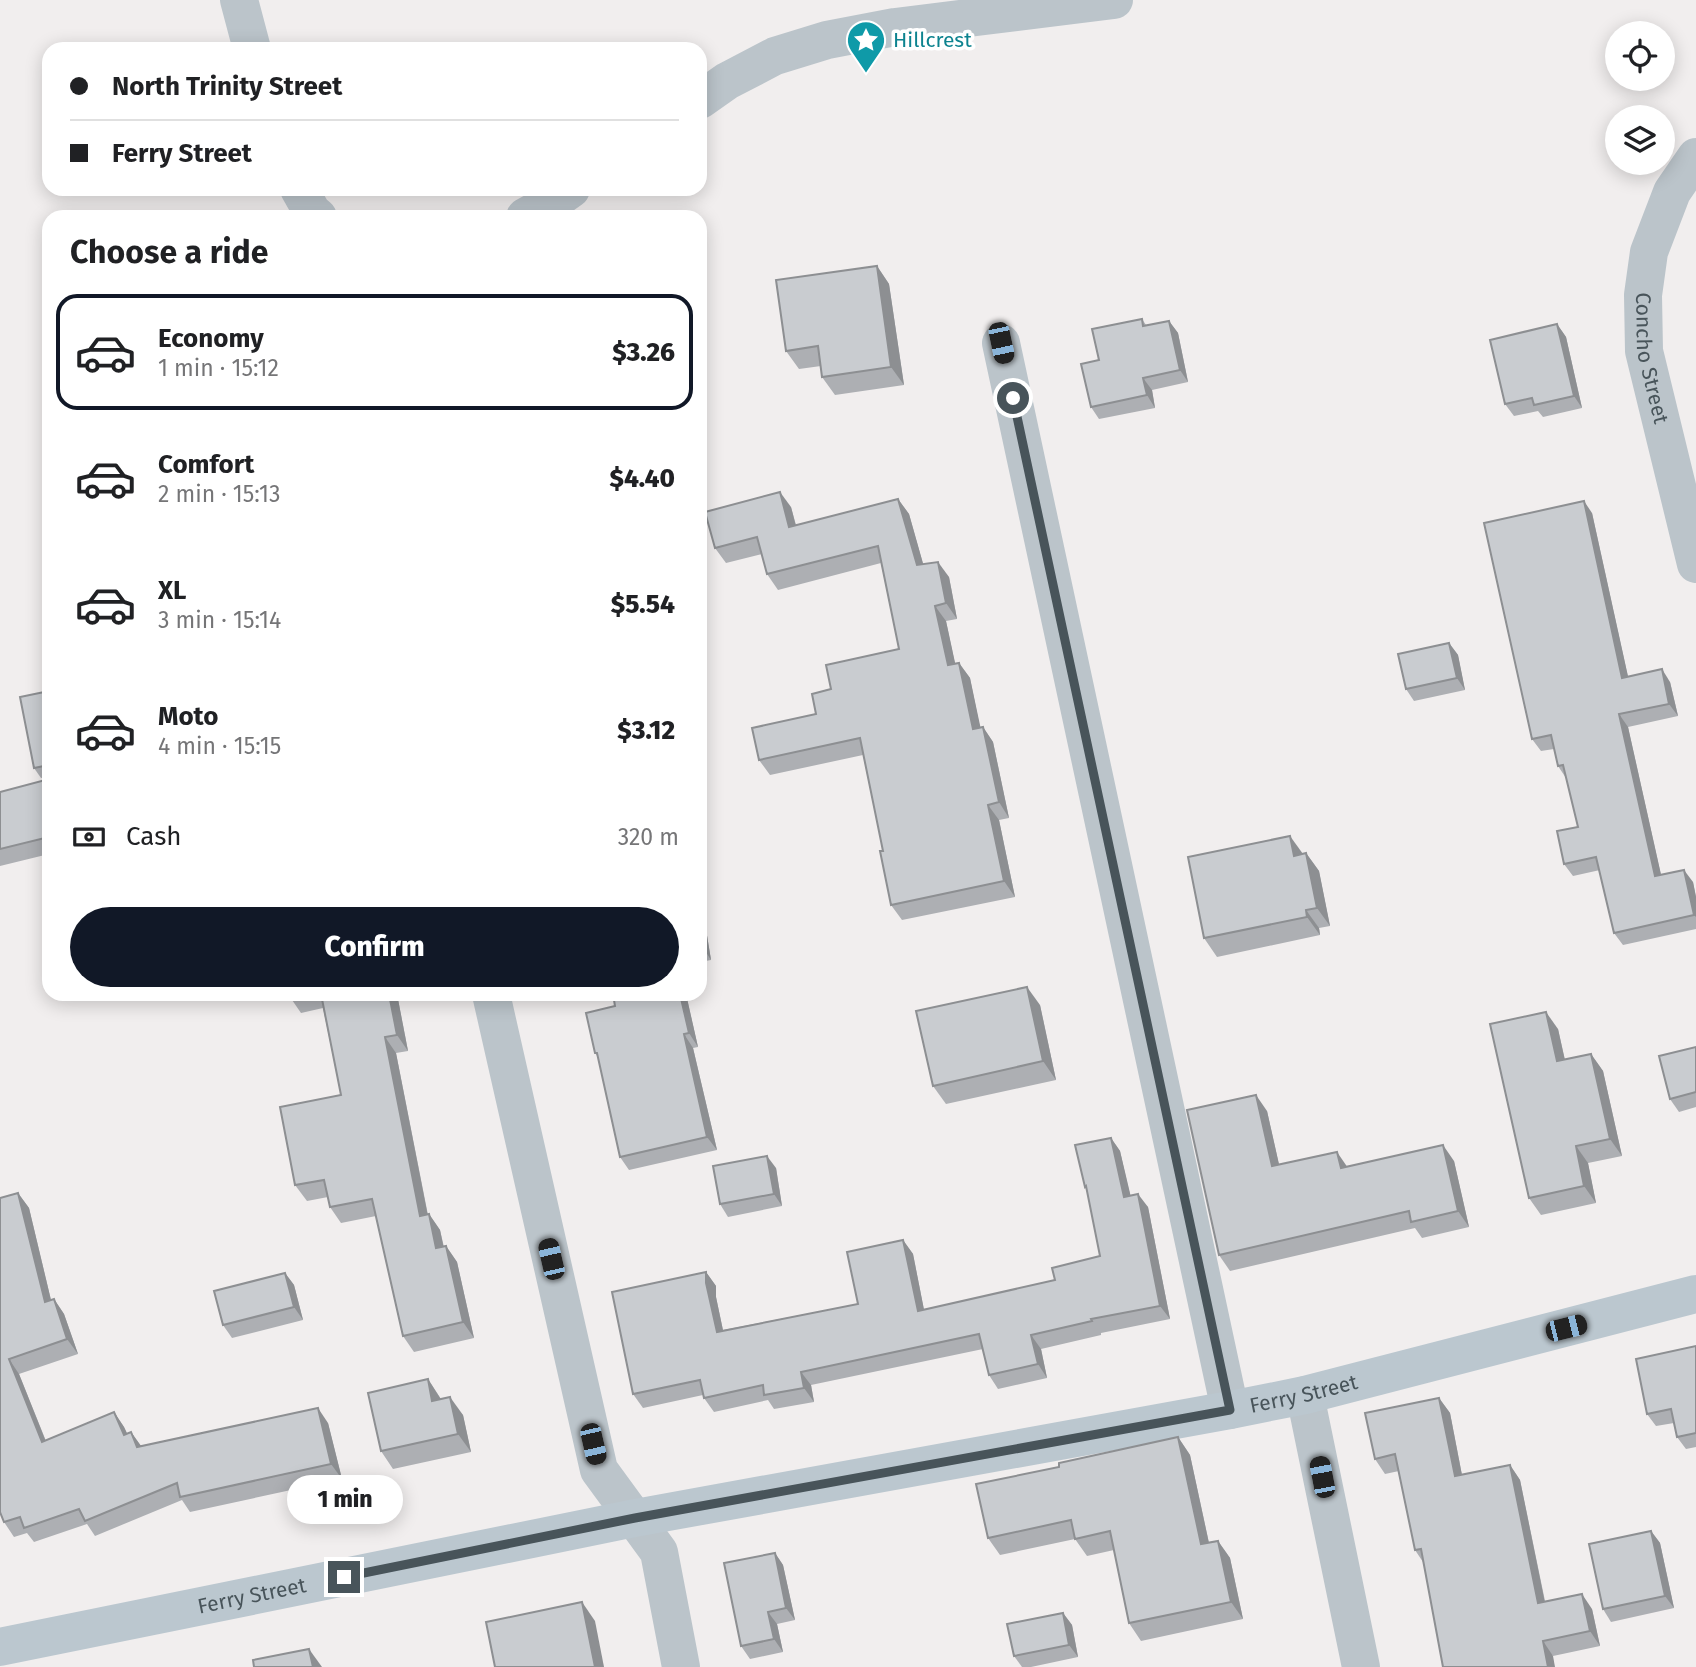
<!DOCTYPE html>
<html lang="en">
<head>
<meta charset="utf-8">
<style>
	:root { --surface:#fff; --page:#f6f6f6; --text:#202124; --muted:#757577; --line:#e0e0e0; --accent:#111827 }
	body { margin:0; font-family:"Fira Sans",sans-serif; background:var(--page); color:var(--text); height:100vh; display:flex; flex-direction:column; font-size:26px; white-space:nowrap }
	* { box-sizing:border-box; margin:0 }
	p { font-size:23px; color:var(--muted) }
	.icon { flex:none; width:38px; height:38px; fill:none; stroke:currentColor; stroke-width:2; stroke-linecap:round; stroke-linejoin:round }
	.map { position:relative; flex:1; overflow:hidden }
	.panel { position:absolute; left:42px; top:210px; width:665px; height:791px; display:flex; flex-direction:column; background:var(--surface); border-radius:21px; box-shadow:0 4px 18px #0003 }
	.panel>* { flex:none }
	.top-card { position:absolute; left:42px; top:42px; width:665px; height:154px; border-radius:21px; box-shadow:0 4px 18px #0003; display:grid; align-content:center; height:154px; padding:0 28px; background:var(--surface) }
	.fabs { position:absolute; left:1605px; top:21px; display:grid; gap:14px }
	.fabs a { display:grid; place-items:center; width:70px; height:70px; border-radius:50%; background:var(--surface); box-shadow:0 4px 18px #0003; font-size:35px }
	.end { position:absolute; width:32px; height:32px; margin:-16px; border:9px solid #48545a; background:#fff; box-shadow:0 0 0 4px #fff }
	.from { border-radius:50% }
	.bubble { position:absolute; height:49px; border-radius:24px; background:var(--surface); box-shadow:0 4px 18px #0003; font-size:23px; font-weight:800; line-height:49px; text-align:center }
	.car { position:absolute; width:21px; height:42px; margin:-21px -10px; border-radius:9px; box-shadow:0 0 5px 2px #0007; background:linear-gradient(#222 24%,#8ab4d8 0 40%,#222 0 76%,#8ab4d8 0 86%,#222 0) }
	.top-card b { display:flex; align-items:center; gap:24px; height:66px; font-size:26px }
	.top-card b+b { border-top:2px solid var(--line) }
	.top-card i { width:18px; height:18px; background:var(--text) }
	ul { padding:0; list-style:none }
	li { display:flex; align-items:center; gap:21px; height:116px; margin:0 14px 10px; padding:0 14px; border:4px solid transparent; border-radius:21px }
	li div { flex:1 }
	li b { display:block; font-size:26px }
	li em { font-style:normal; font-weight:800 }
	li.on { border-color:var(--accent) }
	li>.icon { width:63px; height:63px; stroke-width:1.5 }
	h2 { padding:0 28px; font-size:32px; line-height:84px }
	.pay { display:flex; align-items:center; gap:18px; height:77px; padding:0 28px; font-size:26px }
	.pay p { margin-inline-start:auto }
	.button { display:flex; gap:14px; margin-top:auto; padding:14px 28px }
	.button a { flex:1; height:80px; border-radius:42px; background:var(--accent); color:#fff; font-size:28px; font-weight:800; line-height:80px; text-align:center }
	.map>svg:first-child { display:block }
</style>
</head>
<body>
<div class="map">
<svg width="1696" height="1667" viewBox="0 0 1696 1667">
	<rect width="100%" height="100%" fill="#f1eeee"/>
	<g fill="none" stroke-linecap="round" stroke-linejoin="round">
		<!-- street -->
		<g stroke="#bbc4ca" stroke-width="38">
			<path d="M239,0l13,49"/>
			<path d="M700,100l27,-19 48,-25 52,-16 68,-13 219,-27"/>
			<path id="s1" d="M1696,157l-24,35 -23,60 -6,43 1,56 52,213"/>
			<path d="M299,189l13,23 6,5"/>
			<path d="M525,217l29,-16 17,-12"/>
			<path d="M1001,343l229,1067"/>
			<path d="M491,994l108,476 60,82 22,115"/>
			<path d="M1305,1395l56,272"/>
		</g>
		<!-- secondary -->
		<path stroke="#bbc7cf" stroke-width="38" id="s2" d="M0,1647l635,-129 595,-108 75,-15 391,-101"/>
	</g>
	<!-- wall -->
	<g fill="#adafb3">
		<path d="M877,266l12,18 15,101 -69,10 -13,-18 -1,-11 -22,3 -13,-18z"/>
		<path d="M1142,319l4,6 23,-4 9,12 10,49 -36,8 3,18 -56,11 -8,-12 8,-47z"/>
		<path d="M1557,324l9,13 16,71 -39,9 -5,-6 -24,5 -9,-12z"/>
		<path d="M898,499l11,15 14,50 26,13 8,42 -11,2 9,43 4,-1 11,15 10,50 3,-1 10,15 16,76 -10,2 16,77 -113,23 -11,-15 -8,-54 -20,-96 -93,20 -11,-15 57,-46 15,-25 68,-40 -18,-86 -103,27 -11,-16 -5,-20 -36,9 -11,-15 76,-41 5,18z"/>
		<path d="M1592,513l36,164 42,5 8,34 -50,11 33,148 32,7 3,15v32l-73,16 -9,-12 -14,-63 -27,6 -9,-12 14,-37 -12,-49 -8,-12 -4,-17 -13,2 -9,-12z"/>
		<path d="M1449,643l9,12 7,35 -51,11 -8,-12z"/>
		<path d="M49,691v86l-8,1 -7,-10z"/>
		<path d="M49,779v75l-49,12v-74z"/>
		<path d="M1306,853l13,18 11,55 -11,2 1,7 -103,22 -13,-19 99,-84z"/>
		<path d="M700,911l4,6 7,43 -11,2z"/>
		<path d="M289,994h108l11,57 -12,2 32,162 1,-1 11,16 4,17 2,-1 11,16 17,76 -60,14 -11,-16 -27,-120 -35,7 -11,-16 -2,-10 -21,4 -12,-16 46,-90 -18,-87 -22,5 -11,-16z"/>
		<path d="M686,994l12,53 -5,1 24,102 -88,20 -9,-13 -22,-100 -3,-4 20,-47z"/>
		<path d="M1040,1005l16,75 -110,24 -13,-18z"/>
		<path d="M1558,1029l7,31 26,-6 12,17 19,85 -34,7 8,40 -55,12 -12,-17z"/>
		<path d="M1696,1047v60l-17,5 -9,-13z"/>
		<path d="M1267,1111l12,54 68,2 107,-6 15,66 -47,11 -7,-10 -185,43 -11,-16z"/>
		<path d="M1111,1138l9,13 10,44 18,12 22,112 -69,14v2l-60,14 6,29 -49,11 -9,-14 -6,-26 -172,36 3,17 -40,7 -6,-9 -54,12 -10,-14 -1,-3 -60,13 -10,-14 73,-122 10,14v11l7,33 135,-26 45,-64 10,14 11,56 131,-30 45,-24 -13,-66 -2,-3z"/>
		<path d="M776,1168l6,38 -54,11 -8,-13z"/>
		<path d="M18,1193l11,15 22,92 3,-1 10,15 14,40 -59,20 27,67 68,-29 10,15 3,6 4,-1 10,14 187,-23 14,56 -152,33 -8,-12 -87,36 -8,-12 -53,18 -7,-9 -13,4 -10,-15 -4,-10z"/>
		<path d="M285,1273l9,12 9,35 -71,18 -9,-13z"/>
		<path d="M1696,1346v101l-10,2 -9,-12 -3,-14 -18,3 -9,-12z"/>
		<path d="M428,1379l13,20 22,16 8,37 -78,17 -12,-18z"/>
		<path d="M1439,1398l11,15 12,62 48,-10 10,15 25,121 47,8 8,37 -47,10 -130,-94 -8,-12 -16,-79 -14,3 -10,-15z"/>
		<path d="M1178,1437l12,18 19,88 9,-2 12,17 13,61 -102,22 -12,-18 -15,-73 -27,6 -12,-17 -75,16 -12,-17z"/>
		<path d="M1651,1531l9,12 14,65 -63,14 -8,-13z"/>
		<path d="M775,1553l8,12 12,55 -18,4 6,28 -33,7 -9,-13z"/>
		<path d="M1063,1613l9,12 6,32 -47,10h-9l-8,-11z"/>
	</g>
	<!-- shaded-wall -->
	<g fill="#8d8f92">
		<path d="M877,266l12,18 15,101 -13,-18z"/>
		<path d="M1169,321l9,12 10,49 -8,-12z"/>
		<path d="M1557,324l9,13 16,71 -8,-12z"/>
		<path d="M1143,378l9,12 3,18 -8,-13z"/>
		<path d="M780,492l11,15 9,35 -11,-15z"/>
		<path d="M898,499l11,15 19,67 -11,-16z"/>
		<path d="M1584,501l8,12 39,177 -9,-12z"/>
		<path d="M938,562l11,15 8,42 -11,-16z"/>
		<path d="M935,606l11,15 13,60 -11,-16z"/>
		<path d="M1449,643l9,12 7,35 -8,-12z"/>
		<path d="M959,663l11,15 14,66 -11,-15z"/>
		<path d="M1662,669l8,13 8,34 -9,-12z"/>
		<path d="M1619,714l9,13 36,161 -9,-12z"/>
		<path d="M983,727l10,15 16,76 -10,-16z"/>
		<path d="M988,805l11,15 16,77 -11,-16z"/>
		<path d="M1290,836l13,18 -9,2z"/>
		<path d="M1306,853l13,18 11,55 -13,-18z"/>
		<path d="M1684,870l9,12 3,15v20l-2,-2z"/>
		<path d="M1306,910l13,18 1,7 -13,-18z"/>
		<path d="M700,911l4,6 7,43 -9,-14 -2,-10z"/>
		<path d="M1027,987l13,18 16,75 -13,-19z"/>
		<path d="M389,994h8l11,57 -11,-16z"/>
		<path d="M680,994h6l12,53 -9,-14z"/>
		<path d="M1546,1012l12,17 11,50 -12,-18z"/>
		<path d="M684,1034l9,14 24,102 -10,-13z"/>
		<path d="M385,1037l11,16 35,179 -11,-16z"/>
		<path d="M1591,1054l12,17 19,85 -12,-17z"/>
		<path d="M1256,1095l11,16 16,71 -11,-16z"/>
		<path d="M1111,1138l9,13 14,59 -10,-13z"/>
		<path d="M1443,1145l11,16 15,66 -11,-16z"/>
		<path d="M1576,1146l12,17 8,40 -12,-17z"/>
		<path d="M1337,1152l11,16h-7z"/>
		<path d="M767,1156l9,12 6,38 -8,-12z"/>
		<path d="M18,1193l11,15 26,109 -10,-15z"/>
		<path d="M1138,1194l10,13 22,112 -10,-13z"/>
		<path d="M429,1214l11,16 7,34 -11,-16z"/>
		<path d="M903,1240l10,14 14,71 -9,-14z"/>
		<path d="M446,1246l11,16 17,76 -11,-16z"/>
		<path d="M706,1272l10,14v11l10,48 -9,-13 -11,-49z"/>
		<path d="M285,1273l9,12 9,35 -9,-13z"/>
		<path d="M54,1299l10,15 14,40 -11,-15z"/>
		<path d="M1031,1335l10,14 6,29 -9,-14z"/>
		<path d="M9,1359l10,15 33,83 -10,-15z"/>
		<path d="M801,1372l10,13 3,17 -10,-14z"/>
		<path d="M428,1379l12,19 5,21 -13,-18z"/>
		<path d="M450,1397l13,18 8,37 -13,-18z"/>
		<path d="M1439,1398l11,15 15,78 -10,-15z"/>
		<path d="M318,1408l10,15 14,56 -11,-15z"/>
		<path d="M114,1412l10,15 10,22 -10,-14z"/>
		<path d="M131,1432l10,14 -4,1z"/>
		<path d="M1178,1437l12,18 23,107 -12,-18z"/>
		<path d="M1510,1465l10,15 28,138 -10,-15z"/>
		<path d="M1651,1531l9,12 14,65 -9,-12z"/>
		<path d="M1218,1541l12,17 13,61 -12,-17z"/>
		<path d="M775,1553l8,12 12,55 -9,-12z"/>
		<path d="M1582,1594l10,15 8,37 -10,-15z"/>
		<path d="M582,1602l13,19 9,46h-9z"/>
		<path d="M768,1612l9,12 6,28 -9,-13z"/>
		<path d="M1063,1613l9,12 6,32 -9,-12z"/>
		<path d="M1543,1641l10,15 2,11h-7z"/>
		<path d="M309,1649l13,18h-9z"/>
	</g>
	<!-- building -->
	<g fill="#c9ccd0" stroke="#8d8f92" stroke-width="2">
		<path d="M877,266l14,101 -69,10 -4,-31 -32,5 -10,-71z"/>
		<path d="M1142,319l1,7 26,-5 11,49 -37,8 4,17 -56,12 -10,-43 18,-4 -7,-31z"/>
		<path d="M1557,324l17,72 -40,9 -2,-7 -27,6 -15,-64z"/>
		<path d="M780,492l9,35 109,-28 19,66 21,-3 8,41 -11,3 13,59 11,-2 14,66 10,-2 16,75 -11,3 16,76 -113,24 -11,-54h3l-23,-113 -101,22 -7,-32 64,-14 -4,-20 19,-5 -5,-24 73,-16 -21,-103 -111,28 -10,-37 -42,11 -10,-36z"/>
		<path d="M1584,501l38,177 40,-9 7,35 -50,10 36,162 29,-6 10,45 -80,18 -18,-76 -32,7 -7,-33 21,-4 -15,-62 -5,1 -7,-31 -19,4 -48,-216z"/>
		<path d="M1449,643l8,35 -51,11 -8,-35z"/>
		<path d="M49,691v74l-15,3 -14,-71z"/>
		<path d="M49,779v58l-49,12v-57z"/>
		<path d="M1290,836l4,20 12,-3 11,55 -11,2 1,7 -103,21 -16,-81z"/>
		<path d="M1027,987l16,74 -110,25 -17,-75z"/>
		<path d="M289,994h15l-14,3z"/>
		<path d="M321,994h68l8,41 -12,2 35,179 9,-2 7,34 10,-2 17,76 -60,14 -31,-137 -42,8 -6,-27 -29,5 -15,-78 61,-12z"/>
		<path d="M613,994h67l9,39 -5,1 23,103 -87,20 -23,-104h-2l-9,-40 29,-7z"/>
		<path d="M1546,1012l11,49 34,-7 19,85 -34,7 8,40 -55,12 -39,-174z"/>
		<path d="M1696,1047v45l-26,7 -11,-43z"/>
		<path d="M1256,1095l16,71 65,-14 4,16 102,-23 15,66 -47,11 -2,-11 -190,44 -32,-145z"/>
		<path d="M1111,1138l13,59 14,-3 22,112 -69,13 1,2 -61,14 7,29 -49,11 -10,-41 -178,38 3,16 -40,7 -1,-10 -59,13 -4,-18 -67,14 -21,-102 94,-20v11l11,49 141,-28 -11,-52 56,-12 15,71 137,-31 -3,-12 48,-12 -14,-70 -1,1 -10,-42z"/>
		<path d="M767,1156l7,38 -54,10 -7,-38z"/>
		<path d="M18,1193l27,109 9,-3 13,40 -58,20 33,83 72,-30 10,23 7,-3 6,15 181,-39 13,56 -151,33 -3,-14 -92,38 -6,-12 -55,19 -4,-11 -16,5 -4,-10v-314z"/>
		<path d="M285,1273l9,34 -71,18 -9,-34z"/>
		<path d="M1696,1346v87l-19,4 -6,-28 -24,5 -11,-55z"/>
		<path d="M428,1379l4,22 18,-4 8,37 -77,17 -13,-58z"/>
		<path d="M1439,1398l16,78 55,-11 28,138 44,-9 8,37 -47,10 5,26h-105l-22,-118 -6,1 -20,-96 -20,5 -10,-46z"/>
		<path d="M1178,1437l23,107 17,-3 13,61 -102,21 -19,-92 -35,8 -4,-19 -83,18 -12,-54 83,-17v-4z"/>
		<path d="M1651,1531l14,65 -62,13 -14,-65z"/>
		<path d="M775,1553l11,55 -18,4 6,27 -33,7 -17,-83z"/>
		<path d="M582,1602l13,65h-100l-9,-45z"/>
		<path d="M1063,1613l6,32 -55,11 -7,-32z"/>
		<path d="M309,1649l4,18h-59l-1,-7z"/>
	</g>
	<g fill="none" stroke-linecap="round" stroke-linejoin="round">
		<!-- route -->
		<path stroke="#48545a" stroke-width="9" d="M344,1577l291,-59 595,-108 -217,-1012"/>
	</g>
	<!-- icons -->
	<defs>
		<g id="sight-pin" transform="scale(2.0125)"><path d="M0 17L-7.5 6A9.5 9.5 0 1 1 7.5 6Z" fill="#0f9aa8" stroke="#fff"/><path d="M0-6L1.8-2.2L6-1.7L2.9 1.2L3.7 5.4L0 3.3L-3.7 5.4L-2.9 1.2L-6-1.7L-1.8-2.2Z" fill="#fff"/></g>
	</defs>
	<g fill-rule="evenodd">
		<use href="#sight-pin" x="866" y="40"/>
	</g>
	<g text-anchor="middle" stroke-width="7" stroke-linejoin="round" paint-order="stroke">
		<!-- culture labels -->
		<g font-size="21" fill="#0d838f" stroke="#fff" text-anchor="start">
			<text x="893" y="47">Hillcrest</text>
		</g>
		<!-- street labels -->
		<g font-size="21" fill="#48545a" stroke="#fff">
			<text dy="7" stroke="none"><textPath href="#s1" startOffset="214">Concho Street</textPath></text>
			<text dy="7" stroke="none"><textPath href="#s2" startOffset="1328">Ferry Street</textPath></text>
			<text dy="7" stroke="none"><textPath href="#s2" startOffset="257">Ferry Street</textPath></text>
		</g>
	</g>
</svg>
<div class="fabs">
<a><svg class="icon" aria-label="locate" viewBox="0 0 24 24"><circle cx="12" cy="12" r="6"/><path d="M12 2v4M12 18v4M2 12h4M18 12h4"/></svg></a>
<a><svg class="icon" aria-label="layers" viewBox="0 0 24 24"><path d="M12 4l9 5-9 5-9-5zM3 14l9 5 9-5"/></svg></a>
</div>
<i class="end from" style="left:1013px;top:398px"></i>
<i class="end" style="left:344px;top:1577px"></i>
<div class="bubble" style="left:287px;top:1475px;width:116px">1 min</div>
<i class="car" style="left:1001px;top:343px;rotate:168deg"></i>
<i class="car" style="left:551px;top:1259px;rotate:347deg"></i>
<i class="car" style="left:1566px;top:1328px;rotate:76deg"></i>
<i class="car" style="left:593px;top:1444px;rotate:167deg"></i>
<i class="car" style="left:1322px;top:1477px;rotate:349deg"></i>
<div class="top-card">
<b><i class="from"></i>North Trinity Street</b>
<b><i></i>Ferry Street</b>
</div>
<section class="panel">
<h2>Choose a ride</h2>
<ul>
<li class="on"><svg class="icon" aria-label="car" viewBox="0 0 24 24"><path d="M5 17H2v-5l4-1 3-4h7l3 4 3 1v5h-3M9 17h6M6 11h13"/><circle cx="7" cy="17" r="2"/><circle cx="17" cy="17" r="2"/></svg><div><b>Economy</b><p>1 min · 15:12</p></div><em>$3.26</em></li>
<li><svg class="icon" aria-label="car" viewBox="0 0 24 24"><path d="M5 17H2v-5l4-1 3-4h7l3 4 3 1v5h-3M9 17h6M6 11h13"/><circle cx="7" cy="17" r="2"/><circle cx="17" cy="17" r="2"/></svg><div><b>Comfort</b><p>2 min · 15:13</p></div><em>$4.40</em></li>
<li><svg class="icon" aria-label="car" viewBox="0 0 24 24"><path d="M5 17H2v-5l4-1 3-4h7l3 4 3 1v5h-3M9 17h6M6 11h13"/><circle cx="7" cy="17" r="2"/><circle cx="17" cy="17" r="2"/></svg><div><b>XL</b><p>3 min · 15:14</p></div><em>$5.54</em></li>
<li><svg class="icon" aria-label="car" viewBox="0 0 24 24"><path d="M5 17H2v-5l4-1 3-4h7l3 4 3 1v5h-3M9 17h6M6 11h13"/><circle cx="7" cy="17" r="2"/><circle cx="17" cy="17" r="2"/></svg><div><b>Moto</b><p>4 min · 15:15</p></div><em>$3.12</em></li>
</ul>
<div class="pay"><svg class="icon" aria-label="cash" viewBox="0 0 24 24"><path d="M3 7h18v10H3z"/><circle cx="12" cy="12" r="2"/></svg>Cash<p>320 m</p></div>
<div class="button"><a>Confirm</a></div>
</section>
</div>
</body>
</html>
